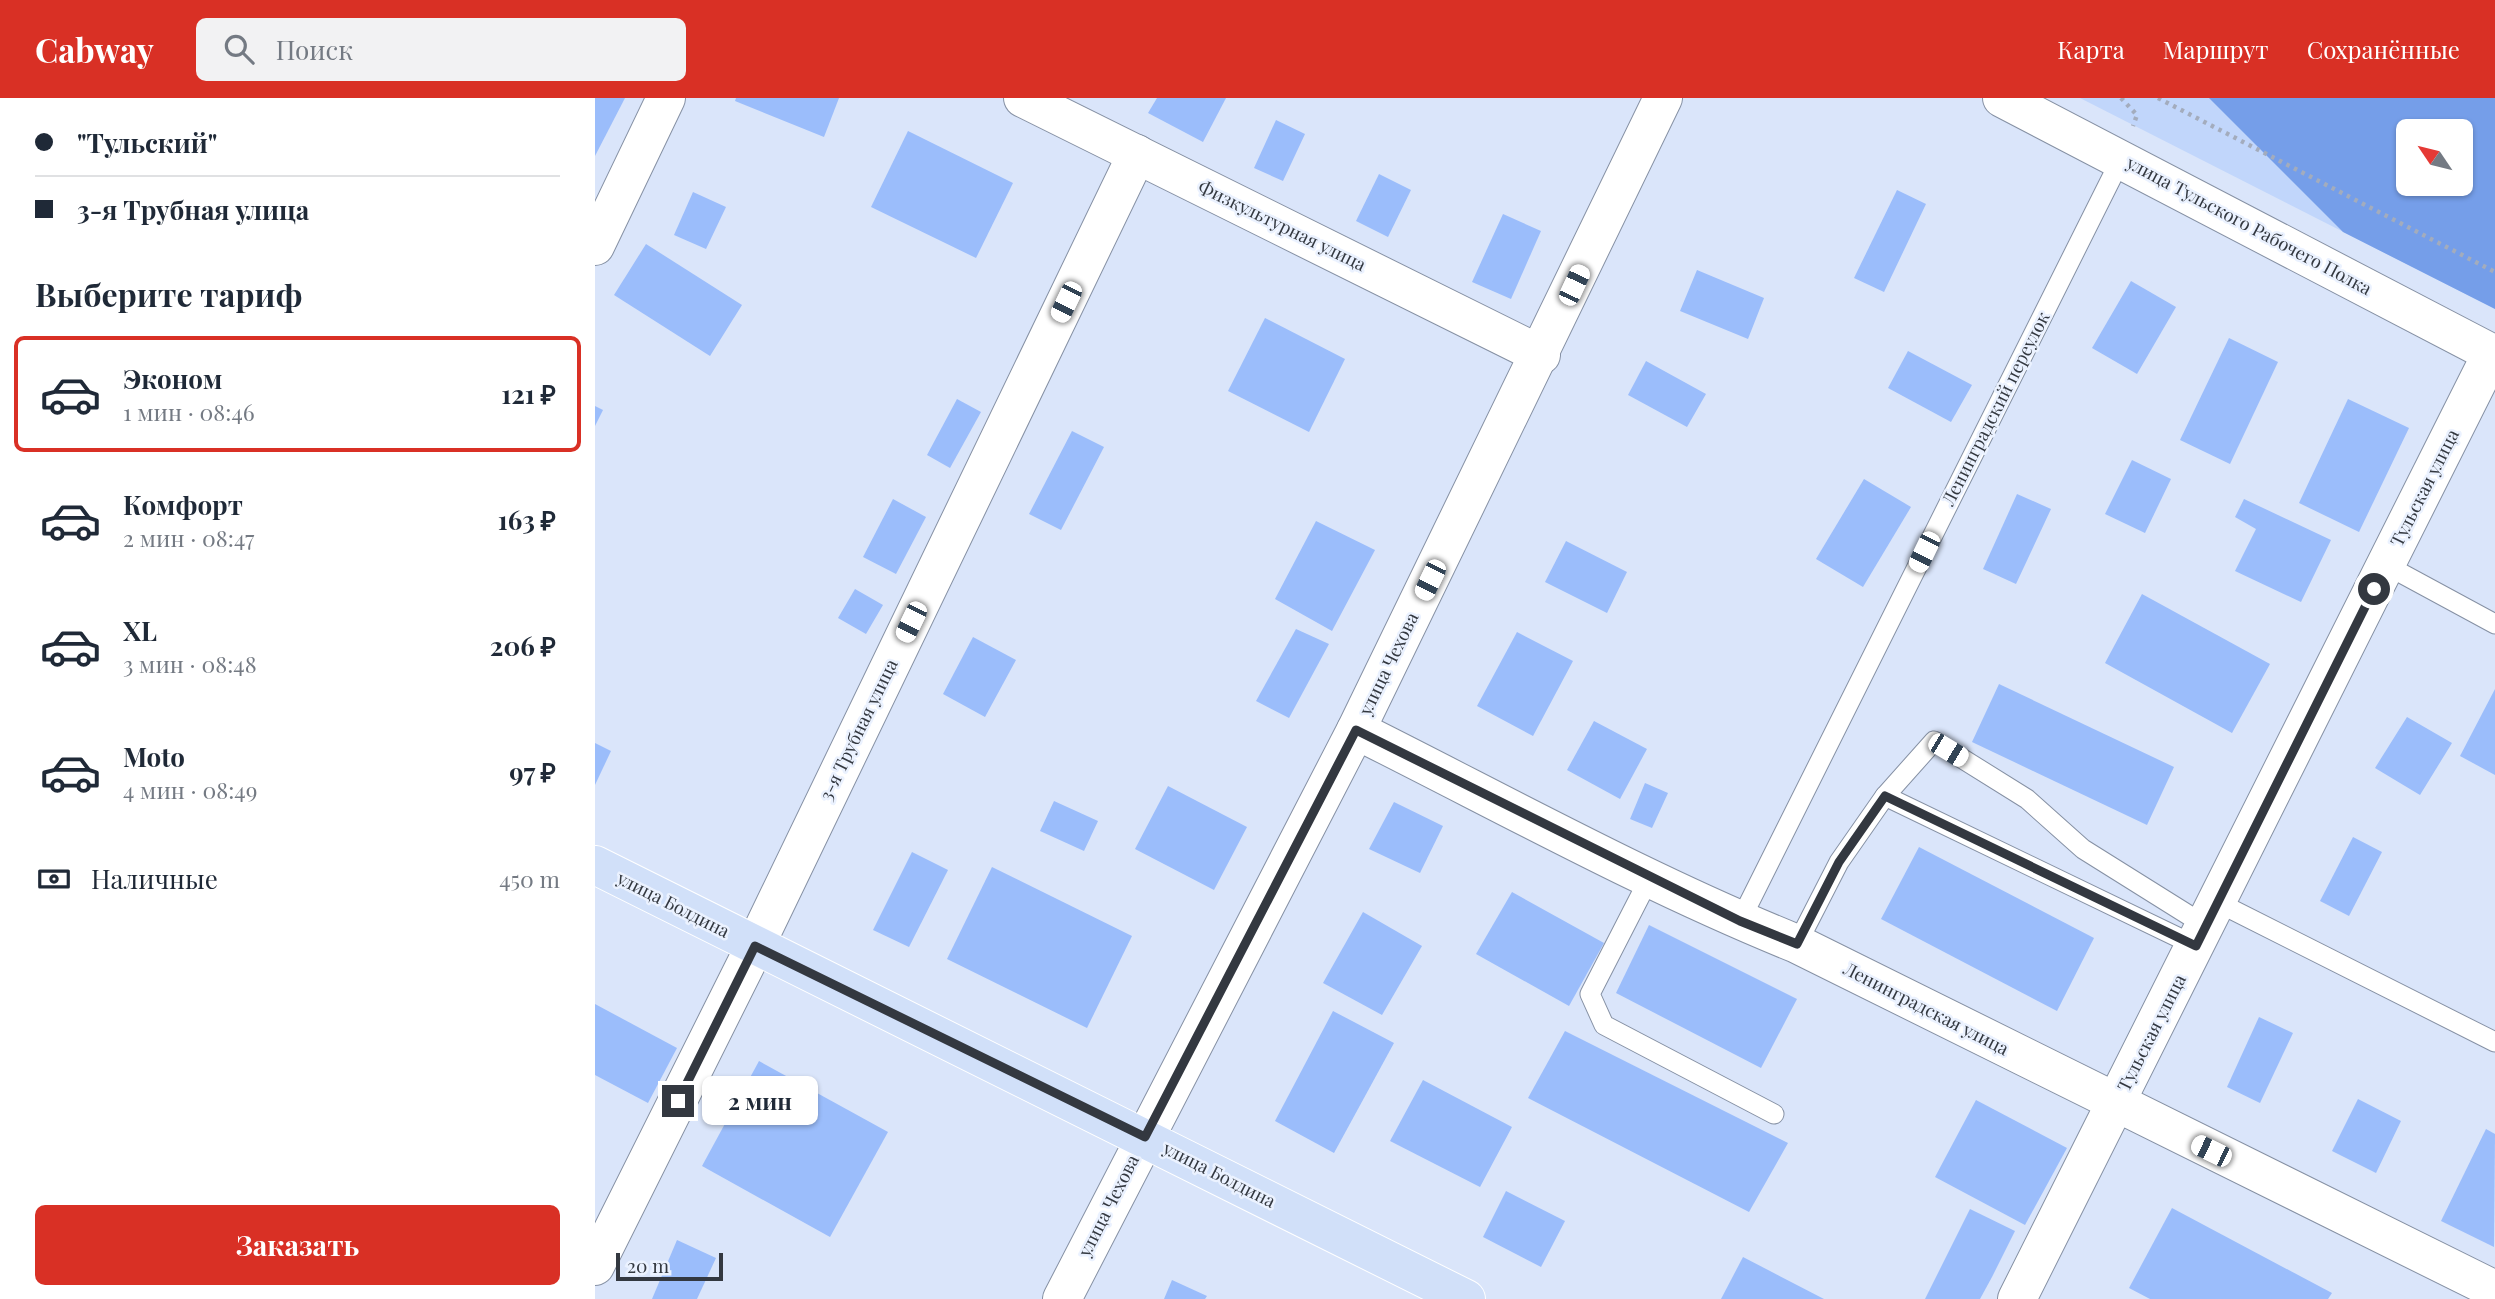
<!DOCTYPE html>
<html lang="ru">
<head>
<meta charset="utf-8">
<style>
	:root { --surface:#fff; --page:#f2f2f3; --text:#1f2937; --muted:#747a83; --line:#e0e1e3; --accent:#d93025 }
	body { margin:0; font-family:"Playfair Display",serif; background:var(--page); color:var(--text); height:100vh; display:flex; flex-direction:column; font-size:26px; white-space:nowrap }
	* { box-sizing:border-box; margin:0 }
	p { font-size:23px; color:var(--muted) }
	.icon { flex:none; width:38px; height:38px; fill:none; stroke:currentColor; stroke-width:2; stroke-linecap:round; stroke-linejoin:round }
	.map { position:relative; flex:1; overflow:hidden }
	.sheet { display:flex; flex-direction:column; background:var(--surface); width:595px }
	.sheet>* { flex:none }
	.top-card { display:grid; align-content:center; height:154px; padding:0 35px; background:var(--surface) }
	.needle { width:46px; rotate:305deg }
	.controls { position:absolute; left:1801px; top:21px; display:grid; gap:14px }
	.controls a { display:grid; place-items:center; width:77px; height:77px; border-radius:10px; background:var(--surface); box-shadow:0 2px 5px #0004; font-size:35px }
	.scale { position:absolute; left:21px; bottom:18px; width:107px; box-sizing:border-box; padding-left:7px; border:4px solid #333840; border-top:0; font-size:19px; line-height:24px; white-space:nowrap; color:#333840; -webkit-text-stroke:5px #ebf2ff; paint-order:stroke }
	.end { position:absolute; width:32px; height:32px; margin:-16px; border:9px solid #333840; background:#fff; box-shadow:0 0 0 4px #fff }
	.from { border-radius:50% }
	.bubble { position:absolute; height:49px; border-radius:10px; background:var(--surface); box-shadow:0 2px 5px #0004; font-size:23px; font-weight:700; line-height:49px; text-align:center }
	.car { position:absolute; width:21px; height:42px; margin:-21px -10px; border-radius:9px; box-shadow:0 0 5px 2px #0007; background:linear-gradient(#fff 24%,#345 0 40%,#fff 0 76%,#345 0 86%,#fff 0) }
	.top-card b { display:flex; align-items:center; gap:24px; height:66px; font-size:26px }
	.top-card b+b { border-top:2px solid var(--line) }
	.top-card i { width:18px; height:18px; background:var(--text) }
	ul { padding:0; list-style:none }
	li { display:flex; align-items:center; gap:21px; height:116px; margin:0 14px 10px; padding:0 21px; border:4px solid transparent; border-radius:10px }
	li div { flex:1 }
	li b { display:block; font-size:26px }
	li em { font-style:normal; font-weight:700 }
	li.selected { border-color:var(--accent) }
	li>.icon { width:63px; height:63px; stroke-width:1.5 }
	h2 { padding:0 35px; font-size:32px; line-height:84px }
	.pay { display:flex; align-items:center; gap:18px; height:77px; padding:0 35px; font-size:26px }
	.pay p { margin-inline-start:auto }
	.action { display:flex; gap:14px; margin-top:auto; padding:14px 35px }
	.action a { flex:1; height:80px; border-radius:10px; background:var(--accent); color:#fff; font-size:28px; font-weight:700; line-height:80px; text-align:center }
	header { display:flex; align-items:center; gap:42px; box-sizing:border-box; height:98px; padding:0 35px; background:var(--accent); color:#fff }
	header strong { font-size:33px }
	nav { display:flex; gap:38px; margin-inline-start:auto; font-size:24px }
	.search { width:490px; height:63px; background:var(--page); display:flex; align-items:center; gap:18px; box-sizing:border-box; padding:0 24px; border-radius:10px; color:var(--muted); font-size:26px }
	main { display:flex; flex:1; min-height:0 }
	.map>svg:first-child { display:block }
</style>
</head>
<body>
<header>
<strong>Cabway</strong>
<div class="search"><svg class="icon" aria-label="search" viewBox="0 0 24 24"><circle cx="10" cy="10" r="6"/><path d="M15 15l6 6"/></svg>Поиск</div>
<nav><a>Карта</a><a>Маршрут</a><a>Сохранённые</a></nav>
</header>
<main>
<section class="sheet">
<div class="top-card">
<b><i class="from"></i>&quot;Тульский&quot;</b>
<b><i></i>3-я Трубная улица</b>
</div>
<h2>Выберите тариф</h2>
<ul>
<li class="selected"><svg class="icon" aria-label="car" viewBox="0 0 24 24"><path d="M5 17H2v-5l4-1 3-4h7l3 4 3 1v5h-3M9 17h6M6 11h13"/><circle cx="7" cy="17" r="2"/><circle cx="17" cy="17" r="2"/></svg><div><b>Эконом</b><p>1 мин · 08:46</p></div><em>121 ₽</em></li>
<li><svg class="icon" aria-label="car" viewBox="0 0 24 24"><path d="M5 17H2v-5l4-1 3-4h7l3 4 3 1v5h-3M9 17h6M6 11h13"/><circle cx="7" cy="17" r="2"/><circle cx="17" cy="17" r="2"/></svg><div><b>Комфорт</b><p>2 мин · 08:47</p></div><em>163 ₽</em></li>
<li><svg class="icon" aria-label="car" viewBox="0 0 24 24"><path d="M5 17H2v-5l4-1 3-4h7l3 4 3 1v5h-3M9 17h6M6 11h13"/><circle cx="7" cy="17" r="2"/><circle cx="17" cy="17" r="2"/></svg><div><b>XL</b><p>3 мин · 08:48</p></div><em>206 ₽</em></li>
<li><svg class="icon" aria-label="car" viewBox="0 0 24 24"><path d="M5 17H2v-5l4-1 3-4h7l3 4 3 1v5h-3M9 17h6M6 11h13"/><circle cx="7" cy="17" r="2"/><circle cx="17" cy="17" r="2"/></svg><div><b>Moto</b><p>4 мин · 08:49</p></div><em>97 ₽</em></li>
</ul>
<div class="pay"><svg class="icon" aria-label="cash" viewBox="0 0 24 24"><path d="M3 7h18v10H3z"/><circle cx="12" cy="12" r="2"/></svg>Наличные<p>450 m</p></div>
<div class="action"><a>Заказать</a></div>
</section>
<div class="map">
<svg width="1900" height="1201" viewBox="0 0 1900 1201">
	<rect width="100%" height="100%" fill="#dae5fa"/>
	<!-- green -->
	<path fill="#c1d6fb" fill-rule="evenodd" d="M1485,0h415v211zM1813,33h53v53h-53z"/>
	<!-- forest -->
	<path fill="#759ee9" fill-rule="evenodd" d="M1614,0h286v211l-152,-77zM1813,33h53v53h-53z"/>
	<!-- building -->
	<g fill="#9bbdfb">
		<path d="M0,0h30l-30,58z"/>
		<path d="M141,0h103l-15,39 -89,-36z"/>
		<path d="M562,0h69l-23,44 -55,-29z"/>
		<path d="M681,22l29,14 -22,47 -29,-13z"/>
		<path d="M313,33l105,52 -37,75 -105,-51z"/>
		<path d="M784,76l32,16 -23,47 -32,-16z"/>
		<path d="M1302,92l29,14 -42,88 -30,-14z"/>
		<path d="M98,94l33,15 -20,42 -32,-14z"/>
		<path d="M908,116l38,17 -30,68 -39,-17z"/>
		<path d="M51,146l96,61 -32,51 -96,-61z"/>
		<path d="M1102,172l67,28 -16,41 -68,-28z"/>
		<path d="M1536,183l45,26 -39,67 -45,-26z"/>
		<path d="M670,220l80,41 -36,73 -81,-41z"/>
		<path d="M1634,240l49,24 -48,102 -50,-24z"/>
		<path d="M1313,253l64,34 -21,37 -63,-34z"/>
		<path d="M1051,263l60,33 -19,33 -59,-32z"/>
		<path d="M362,301l24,13 -31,56 -23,-13z"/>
		<path d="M1753,301l61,29 -50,104 -60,-29z"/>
		<path d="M0,308l8,4 -8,16z"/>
		<path d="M477,333l32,16 -43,83 -32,-16z"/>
		<path d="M1537,362l39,19 -26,54 -40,-19z"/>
		<path d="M1269,381l47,28 -48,80 -47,-28z"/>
		<path d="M1422,396l34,15 -35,75 -33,-15z"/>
		<path d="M298,401l33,18 -30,57 -33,-17z"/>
		<path d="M1649,401l87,41 -30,62 -66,-31 21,-42 -21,-12z"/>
		<path d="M721,423l59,29 -43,81 -57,-32z"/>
		<path d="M971,443l61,31 -20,41 -62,-31z"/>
		<path d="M260,491l28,16 -17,29 -28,-16z"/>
		<path d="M1547,496l128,70 -38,69 -127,-70z"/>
		<path d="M701,531l33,15 -40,74 -33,-17z"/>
		<path d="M922,534l56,29 -40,75 -56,-30z"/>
		<path d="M378,539l43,23 -31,57 -42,-23z"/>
		<path d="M1404,586l175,83 -27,58 -175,-83z"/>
		<path d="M1900,591v86l-35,-19z"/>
		<path d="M1812,619l45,26 -32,52 -45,-27z"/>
		<path d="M999,623l53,28 -27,50 -53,-29z"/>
		<path d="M0,645l16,8 -16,34z"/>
		<path d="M1050,685l23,10 -16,35 -22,-9z"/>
		<path d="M573,688l79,41 -33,63 -79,-41z"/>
		<path d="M459,703l44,20 -14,30 -44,-20z"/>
		<path d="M799,704l49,24 -23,47 -51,-24z"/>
		<path d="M1758,739l29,15 -33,64 -29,-15z"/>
		<path d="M1324,749l175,91 -37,73 -176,-92z"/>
		<path d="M317,754l36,18 -39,77 -36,-17z"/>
		<path d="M397,769l140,69 -45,92 -140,-69z"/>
		<path d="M917,794l92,51 -35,63 -93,-52z"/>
		<path d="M768,814l59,34 -40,69 -59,-32z"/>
		<path d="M1054,827l148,74 -36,69 -145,-75z"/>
		<path d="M0,906l82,44 -29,55 -53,-28z"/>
		<path d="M738,913l61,32 -60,110 -59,-32z"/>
		<path d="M1664,919l34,16 -33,70 -33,-16z"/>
		<path d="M970,933l223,112 -39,69 -221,-114z"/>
		<path d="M164,963l129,71 -58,105 -128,-71z"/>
		<path d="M828,982l89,47 -32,60 -90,-46z"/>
		<path d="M1763,1001l43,22 -25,52 -44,-22z"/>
		<path d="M1381,1002l91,48 -42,77 -90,-48z"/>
		<path d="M1891,1031l9,5 -1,113 -53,-26z"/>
		<path d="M911,1093l59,30 -24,46 -58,-30z"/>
		<path d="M1577,1110l160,85 -4,6h-178l-21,-11z"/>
		<path d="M1375,1111l45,22 -23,46 -12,22h-55z"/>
		<path d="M82,1142l39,18 -19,41h-45z"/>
		<path d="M1148,1159l81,42h-103z"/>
		<path d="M577,1182l35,16 -2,3h-41z"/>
	</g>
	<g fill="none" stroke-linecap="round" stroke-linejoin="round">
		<!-- lane casing -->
		<g stroke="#8691a4" stroke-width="21">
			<g id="lane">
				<path d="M1791,467l109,59"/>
				<path d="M1290,698l311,150"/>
				<path d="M1055,779l-60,117 14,31 170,89"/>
				<path d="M1622,804l278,140"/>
				<path d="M1145,823l381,-762"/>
				<path d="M1202,846l42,-82 46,-66 49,-55 93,58 56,50 123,77"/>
			</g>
		</g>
		<!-- street casing -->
		<g stroke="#8691a4" stroke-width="40">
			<g id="street">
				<path d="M428,0l518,257"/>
				<path d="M1407,0l493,257"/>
				<path d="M0,148l71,-148"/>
				<path d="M761,632c146,73 290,153 441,214l698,346"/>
				<path d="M0,1168l160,-320 382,-792"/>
				<path d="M467,1201l294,-569 307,-632"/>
				<path d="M1422,1201l475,-946"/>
			</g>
		</g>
		<!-- primary casing -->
		<g stroke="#fff" stroke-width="40">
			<path id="primary" d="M0,767l871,434"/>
		</g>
		<!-- path -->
		<g stroke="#a3acbd" stroke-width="4.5" stroke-dasharray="3.5 5" stroke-linecap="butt">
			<path d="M1526,0l16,17 -4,11"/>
			<path d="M1563,0l337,174"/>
		</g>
		<!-- lane -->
		<use href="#lane" stroke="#fff" stroke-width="19"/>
		<!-- street -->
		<use href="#street" stroke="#fff" stroke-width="38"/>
		<!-- primary -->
		<use href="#primary" stroke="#d1e0f9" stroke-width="38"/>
	</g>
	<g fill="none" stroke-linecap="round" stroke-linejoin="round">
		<!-- route -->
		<path stroke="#333840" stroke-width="9" d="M83,1003l77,-155 390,191 211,-407 384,191 57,23 42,-82 46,-66 311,150 178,-357"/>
	</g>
	<g text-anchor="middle" stroke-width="5" stroke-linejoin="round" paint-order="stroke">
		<!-- street labels -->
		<g font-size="18" fill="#333840" stroke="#ebf2ff">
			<text transform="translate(687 128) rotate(26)" y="6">Физкультурная улица</text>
			<text transform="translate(1654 128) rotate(28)" y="6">улица Тульского Рабочего Полка</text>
			<text transform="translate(1401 311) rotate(-63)" y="6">Ленинградский переулок</text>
			<text transform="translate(1830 390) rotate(-63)" y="6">Тульская улица</text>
			<text transform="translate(794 566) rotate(-64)" y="6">улица Чехова</text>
			<text transform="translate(264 632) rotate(-64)" y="6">3-я Трубная улица</text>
			<text transform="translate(78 807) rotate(27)" y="6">улица Болдина</text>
			<text transform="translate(1331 911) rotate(27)" y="6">Ленинградская улица</text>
			<text transform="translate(1557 935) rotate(-63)" y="6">Тульская улица</text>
			<text transform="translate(624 1077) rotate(27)" y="6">улица Болдина</text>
			<text transform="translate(514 1108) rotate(-63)" y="6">улица Чехова</text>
		</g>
	</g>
</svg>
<div class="controls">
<a><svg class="needle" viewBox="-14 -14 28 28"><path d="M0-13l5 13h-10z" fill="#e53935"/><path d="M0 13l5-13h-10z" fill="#747a83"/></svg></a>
</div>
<div class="scale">20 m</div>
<i class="end from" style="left:1779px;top:491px"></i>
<i class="end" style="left:83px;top:1003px"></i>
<div class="bubble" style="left:107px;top:978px;width:116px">2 мин</div>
<i class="car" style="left:979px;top:187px;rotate:25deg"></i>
<i class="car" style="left:471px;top:204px;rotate:206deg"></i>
<i class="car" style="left:1329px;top:454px;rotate:206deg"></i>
<i class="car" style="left:835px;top:482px;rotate:206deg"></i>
<i class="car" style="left:316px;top:524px;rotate:206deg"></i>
<i class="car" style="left:1353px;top:652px;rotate:121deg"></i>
<i class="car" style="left:1616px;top:1053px;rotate:296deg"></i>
</div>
</main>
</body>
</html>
